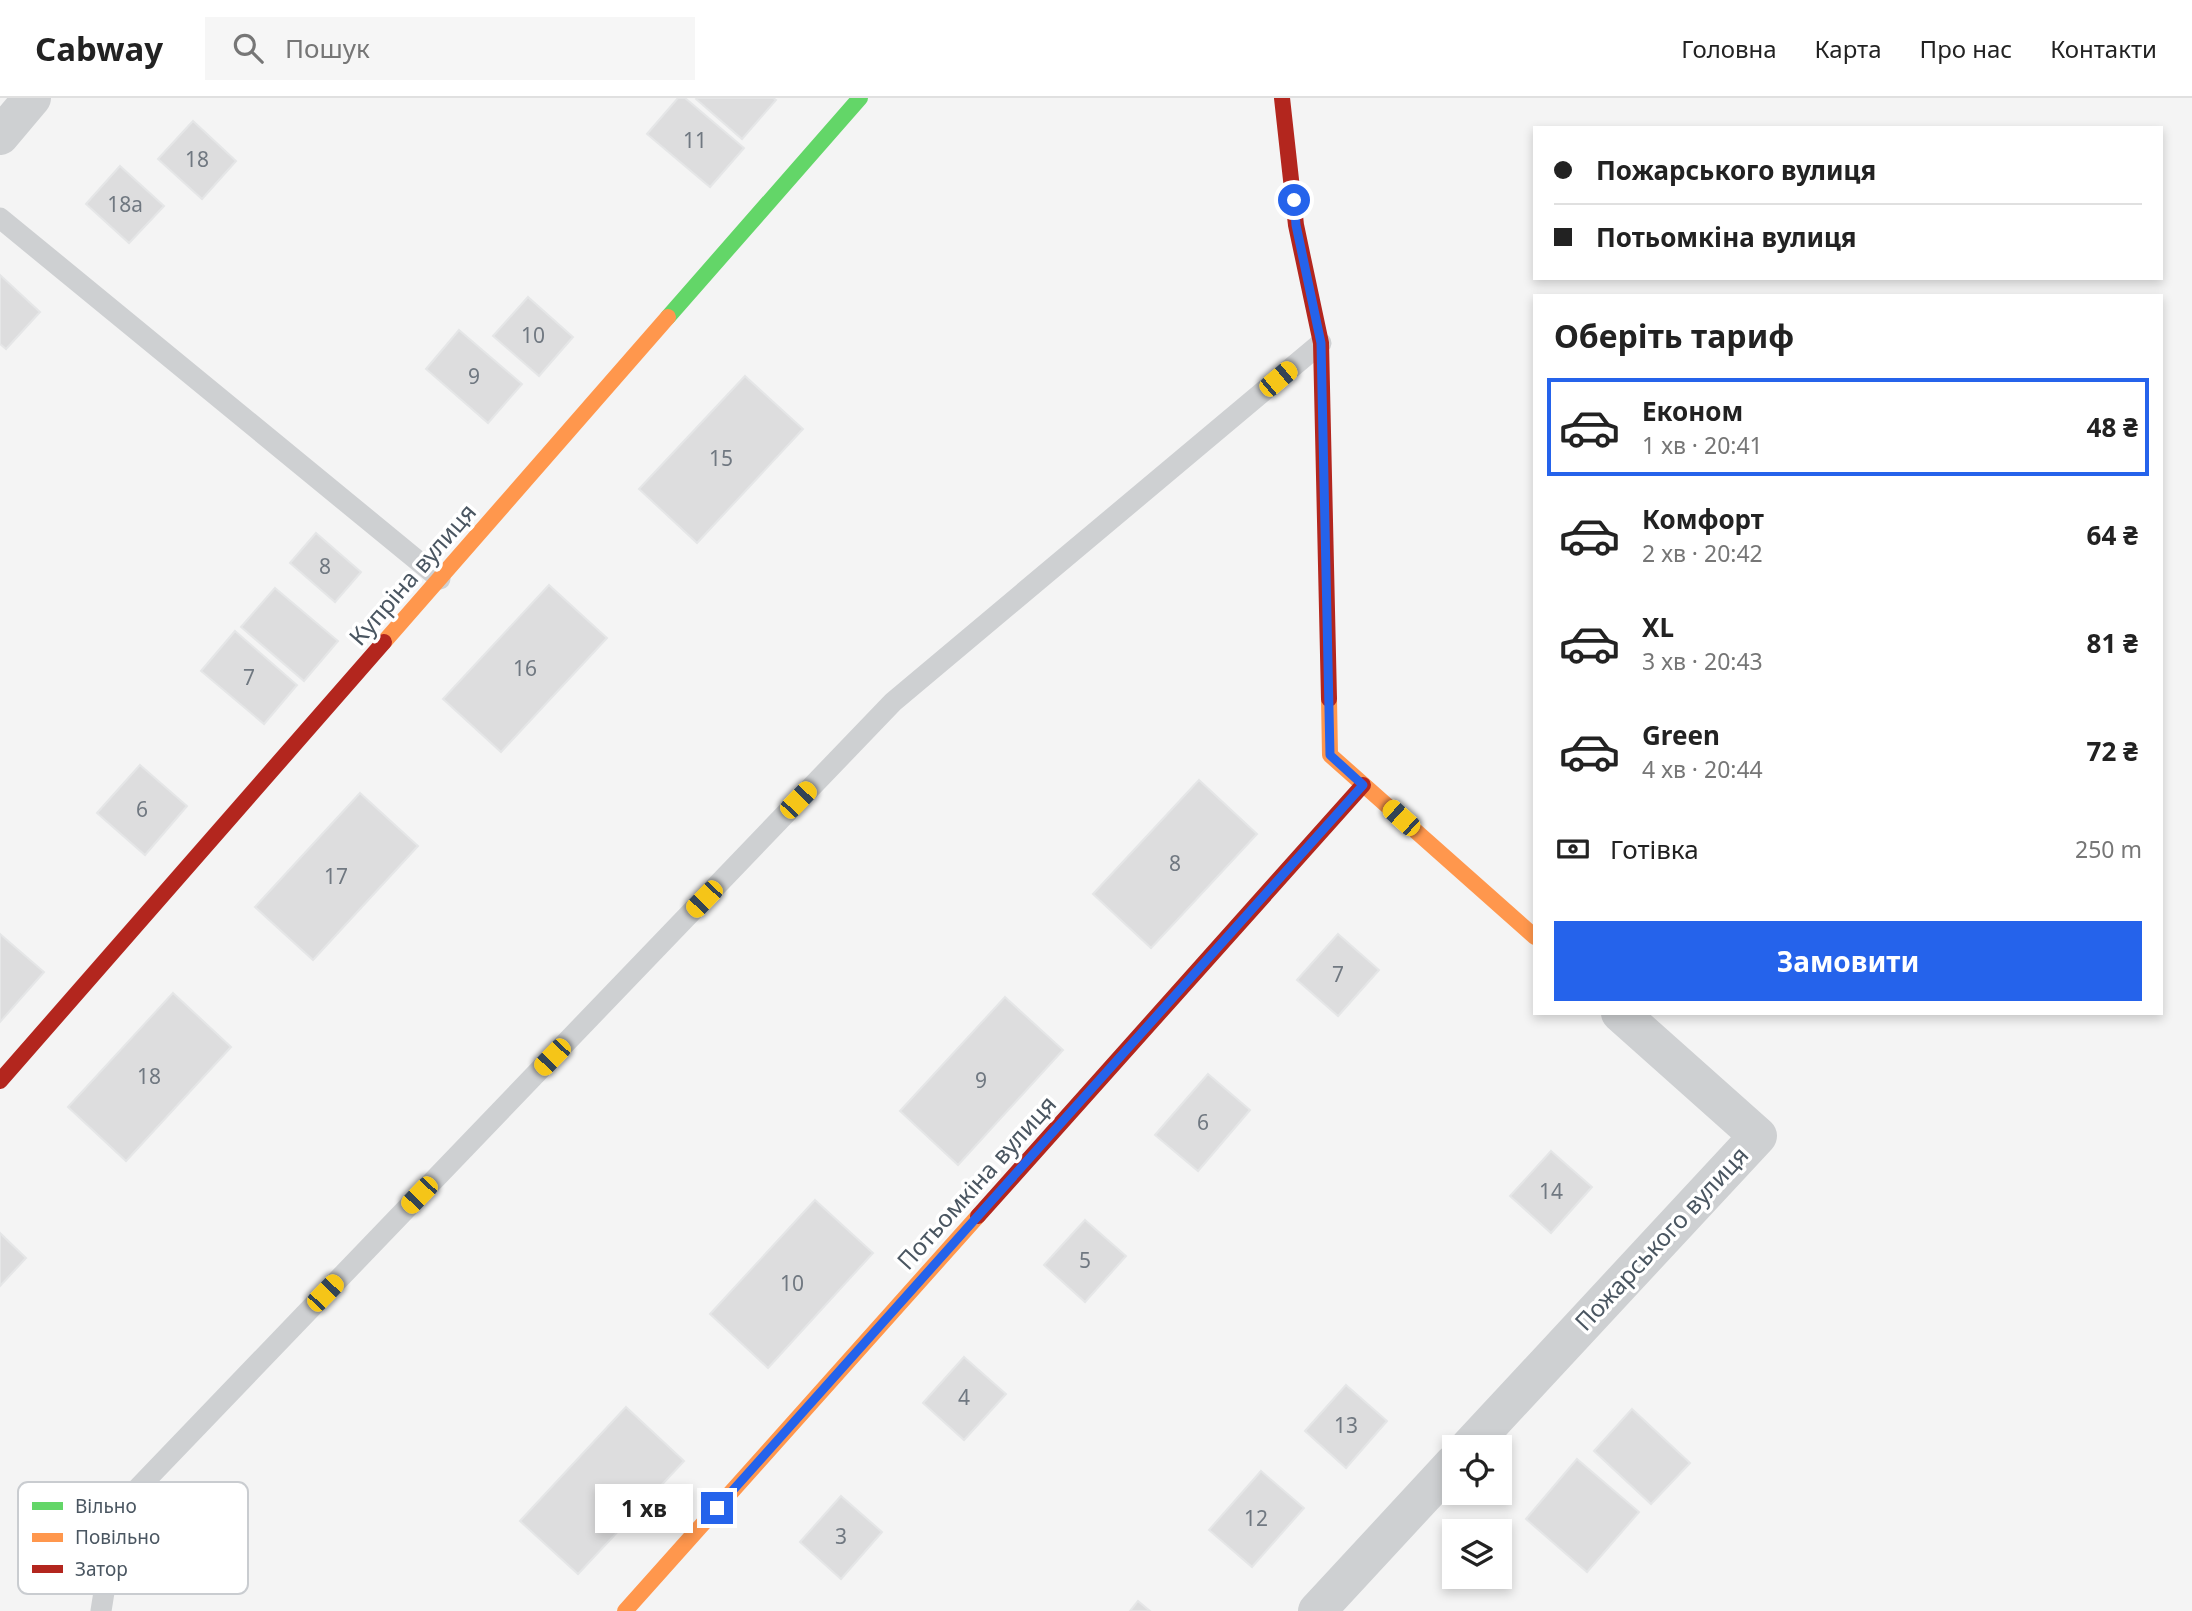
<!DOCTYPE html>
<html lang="uk">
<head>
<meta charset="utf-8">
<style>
	:root { --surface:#fff; --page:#f6f6f6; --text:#222; --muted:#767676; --line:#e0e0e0; --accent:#2563eb }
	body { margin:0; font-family:"Noto Sans",sans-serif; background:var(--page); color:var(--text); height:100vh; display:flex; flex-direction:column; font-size:26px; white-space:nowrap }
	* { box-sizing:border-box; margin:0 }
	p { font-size:23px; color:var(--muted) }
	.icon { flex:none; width:38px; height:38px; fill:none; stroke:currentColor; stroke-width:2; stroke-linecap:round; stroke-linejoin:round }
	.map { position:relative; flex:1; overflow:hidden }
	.drawer { position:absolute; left:1533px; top:196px; width:630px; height:721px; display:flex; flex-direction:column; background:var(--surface); border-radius:0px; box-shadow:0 4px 10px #0003 }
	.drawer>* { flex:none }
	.hud { position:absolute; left:1533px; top:28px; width:630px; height:154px; border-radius:0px; box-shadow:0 4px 10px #0003; display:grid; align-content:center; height:154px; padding:0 21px; background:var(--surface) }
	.tools { position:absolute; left:1442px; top:1337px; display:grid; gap:14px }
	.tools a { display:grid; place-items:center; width:70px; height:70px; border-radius:0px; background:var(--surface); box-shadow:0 4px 10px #0003; font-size:35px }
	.end { position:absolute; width:32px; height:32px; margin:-16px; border:9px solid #2563eb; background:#fff; box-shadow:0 0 0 4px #fff }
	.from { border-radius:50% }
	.bubble { position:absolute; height:49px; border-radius:0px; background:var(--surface); box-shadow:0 4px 10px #0003; font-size:23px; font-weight:700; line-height:49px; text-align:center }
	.car { position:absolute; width:21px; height:42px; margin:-21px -10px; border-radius:9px; box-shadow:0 0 5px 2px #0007; background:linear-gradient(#f5c518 24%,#345 0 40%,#f5c518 0 76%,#345 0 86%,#f5c518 0) }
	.hud b { display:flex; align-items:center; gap:24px; height:66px; font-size:26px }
	.hud b+b { border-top:2px solid var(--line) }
	.hud i { width:18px; height:18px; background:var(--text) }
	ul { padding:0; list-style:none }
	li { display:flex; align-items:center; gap:21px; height:98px; margin:0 14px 10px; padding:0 7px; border:4px solid transparent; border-radius:0px }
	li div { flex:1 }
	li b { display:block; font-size:26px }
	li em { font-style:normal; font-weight:700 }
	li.current { border-color:var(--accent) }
	li>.icon { width:63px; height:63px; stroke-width:1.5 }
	h2 { padding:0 21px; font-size:32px; line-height:84px }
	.pay { display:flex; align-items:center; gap:18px; height:77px; padding:0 21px; font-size:26px }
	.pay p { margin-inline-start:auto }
	.action { display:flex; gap:14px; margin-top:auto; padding:14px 21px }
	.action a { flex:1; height:80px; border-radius:0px; background:var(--accent); color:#fff; font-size:28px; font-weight:700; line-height:80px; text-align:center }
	header { display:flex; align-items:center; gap:42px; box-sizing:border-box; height:98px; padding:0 35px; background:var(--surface); border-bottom:2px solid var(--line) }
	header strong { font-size:33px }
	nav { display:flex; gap:38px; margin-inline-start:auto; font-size:24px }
	.search { width:490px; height:63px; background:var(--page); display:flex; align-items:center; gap:18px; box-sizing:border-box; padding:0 24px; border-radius:0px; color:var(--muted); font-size:26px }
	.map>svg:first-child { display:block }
</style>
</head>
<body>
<header>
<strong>Cabway</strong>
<div class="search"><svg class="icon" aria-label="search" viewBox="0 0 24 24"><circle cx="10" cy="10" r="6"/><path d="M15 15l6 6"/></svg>Пошук</div>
<nav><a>Головна</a><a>Карта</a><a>Про нас</a><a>Контакти</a></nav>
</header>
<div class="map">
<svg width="2192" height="1513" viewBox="0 0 2192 1513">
	<rect width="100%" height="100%" fill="#f4f4f4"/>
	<!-- building -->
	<g fill="#ddddde" stroke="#e5e6e7" stroke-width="2">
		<path d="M678,0h7l59,50 -34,39 -63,-53z"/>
		<path d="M697,0h76l3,2 -34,39 -46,-40z"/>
		<path d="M193,23l43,40 -34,38 -44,-40z"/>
		<path d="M120,68l44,40 -35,37 -43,-39z"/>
		<path d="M0,177l40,37 -34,37 -6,-5z"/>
		<path d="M528,199l45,40 -34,39 -46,-40z"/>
		<path d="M459,232l63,54 -34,39 -62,-54z"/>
		<path d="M745,278l58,53 -106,114 -58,-54z"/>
		<path d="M316,435l45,39 -26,30 -45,-39z"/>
		<path d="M549,487l58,53 -106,114 -58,-53z"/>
		<path d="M275,490l63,53 -34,40 -63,-54z"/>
		<path d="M235,533l62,54 -33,39 -63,-53z"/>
		<path d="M140,667l47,41 -42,49 -48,-42z"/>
		<path d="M1199,682l58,54 -106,114 -58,-54z"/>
		<path d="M360,695l58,53 -105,114 -58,-53z"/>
		<path d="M0,836l44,38 -44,50z"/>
		<path d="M1338,836l41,36 -41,46 -41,-36z"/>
		<path d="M173,895l58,54 -105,114 -58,-54z"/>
		<path d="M1005,899l58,53 -105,115 -58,-54z"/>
		<path d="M1208,976l42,36 -52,61 -43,-36z"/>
		<path d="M1551,1053l41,36 -41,46 -41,-37z"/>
		<path d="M815,1102l58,53 -105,115 -58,-54z"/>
		<path d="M1085,1122l41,36 -41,46 -41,-37z"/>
		<path d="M0,1135l26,25 -26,28z"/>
		<path d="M964,1259l42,37 -42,46 -41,-37z"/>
		<path d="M1346,1287l41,36 -41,47 -41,-37z"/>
		<path d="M626,1309l58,54 -106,113 -58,-53z"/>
		<path d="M1632,1311l58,54 -39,41 -57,-53z"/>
		<path d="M1577,1361l62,53 -52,60 -61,-53z"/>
		<path d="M1261,1373l43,37 -52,59 -43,-37z"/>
		<path d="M841,1398l41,36 -41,47 -41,-37z"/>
		<path d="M1138,1503l12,10h-20z"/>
	</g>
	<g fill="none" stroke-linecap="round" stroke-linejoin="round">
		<!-- lane -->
		<g stroke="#ced0d2" stroke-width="21">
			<path d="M0,120l440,361"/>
			<path d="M101,1513l16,-101 776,-808 428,-359"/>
		</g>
		<!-- street -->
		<g stroke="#ced0d2" stroke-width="38">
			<path d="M0,38l32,-38"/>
			<path d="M1469,1349l289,-311 -138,-123"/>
			<path d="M1317,1513l137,-148"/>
		</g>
		<!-- fast -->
		<path stroke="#63d668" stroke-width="16" d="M668,219l192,-219"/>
		<!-- slow -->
		<g stroke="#ff974d" stroke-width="16">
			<path d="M384,544l284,-325"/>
			<path d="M1329,601l1,56 205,182"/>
			<path d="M625,1513l353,-395"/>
		</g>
		<!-- jam -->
		<g stroke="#b3261e" stroke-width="16">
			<path d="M1282,0l14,127 25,118 8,356"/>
			<path d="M0,983l384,-439"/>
			<path d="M978,1118l385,-431"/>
		</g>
	</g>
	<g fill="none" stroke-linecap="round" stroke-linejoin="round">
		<!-- route -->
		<path stroke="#2563eb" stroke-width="9" d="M717,1410l646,-723 -33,-30 -9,-412 -25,-118 -2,-25"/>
	</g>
	<g text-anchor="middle" stroke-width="7" stroke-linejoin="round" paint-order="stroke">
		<!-- number labels -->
		<g font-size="21" fill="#707881">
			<text x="695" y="50">11</text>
			<text x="197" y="69">18</text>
			<text x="125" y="114">18а</text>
			<text x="533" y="245">10</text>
			<text x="474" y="286">9</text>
			<text x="721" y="368">15</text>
			<text x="325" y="476">8</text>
			<text x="525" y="578">16</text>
			<text x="249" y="587">7</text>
			<text x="142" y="719">6</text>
			<text x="1175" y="773">8</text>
			<text x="336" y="786">17</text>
			<text x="1338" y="884">7</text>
			<text x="149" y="986">18</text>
			<text x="981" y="990">9</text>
			<text x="1203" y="1032">6</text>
			<text x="1551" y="1101">14</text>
			<text x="1085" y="1170">5</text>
			<text x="792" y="1193">10</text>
			<text x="964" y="1307">4</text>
			<text x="1346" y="1335">13</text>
			<text x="1256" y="1428">12</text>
			<text x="841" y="1446">3</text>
		</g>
		<!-- street labels -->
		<g font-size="24" fill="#4a5661" stroke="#fff">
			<text transform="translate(413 477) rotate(-49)" y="8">Купріна вулиця</text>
			<text transform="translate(977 1085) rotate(-48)" y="8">Потьомкіна вулиця</text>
			<text transform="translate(1662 1141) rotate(-47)" y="8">Пожарського вулиця</text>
		</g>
	</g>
	<!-- legend -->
	<rect x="18" y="1384" width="230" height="112" rx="10" fill="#fff" stroke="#c9ccd0" stroke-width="2"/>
	<rect x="32" y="1404" width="31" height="8" fill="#63d668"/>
	<rect x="32" y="1435" width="31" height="9" fill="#ff974d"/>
	<rect x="32" y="1467" width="31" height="8" fill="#b3261e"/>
	<g font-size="19" fill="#4a5661">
		<text x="75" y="1415">Вільно</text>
		<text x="75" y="1446">Повільно</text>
		<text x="75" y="1478">Затор</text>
	</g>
</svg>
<div class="tools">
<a><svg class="icon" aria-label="locate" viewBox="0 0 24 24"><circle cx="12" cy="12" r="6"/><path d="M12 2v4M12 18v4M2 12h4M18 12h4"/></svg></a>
<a><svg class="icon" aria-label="layers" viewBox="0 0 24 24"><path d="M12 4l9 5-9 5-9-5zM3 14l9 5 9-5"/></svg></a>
</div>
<i class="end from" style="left:1294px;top:102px"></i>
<i class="end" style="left:717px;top:1410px"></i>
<div class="bubble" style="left:595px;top:1386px;width:98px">1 хв</div>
<i class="car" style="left:1278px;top:281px;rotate:50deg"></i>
<i class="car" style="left:798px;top:702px;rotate:44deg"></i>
<i class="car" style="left:1401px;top:720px;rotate:312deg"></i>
<i class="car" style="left:704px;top:801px;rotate:224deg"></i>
<i class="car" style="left:552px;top:959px;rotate:224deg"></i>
<i class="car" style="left:419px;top:1097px;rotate:224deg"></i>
<i class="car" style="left:325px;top:1195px;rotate:44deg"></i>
<div class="hud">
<b><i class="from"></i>Пожарського вулиця</b>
<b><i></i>Потьомкіна вулиця</b>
</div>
<section class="drawer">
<h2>Оберіть тариф</h2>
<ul>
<li class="current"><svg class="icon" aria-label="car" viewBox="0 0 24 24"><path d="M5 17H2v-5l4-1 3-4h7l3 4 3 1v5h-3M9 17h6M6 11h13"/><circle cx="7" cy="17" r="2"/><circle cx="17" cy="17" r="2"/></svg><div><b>Економ</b><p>1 хв · 20:41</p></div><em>48 ₴</em></li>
<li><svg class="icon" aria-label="car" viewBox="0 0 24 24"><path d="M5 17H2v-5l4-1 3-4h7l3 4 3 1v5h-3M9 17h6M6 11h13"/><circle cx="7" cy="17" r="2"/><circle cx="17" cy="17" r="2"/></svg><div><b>Комфорт</b><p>2 хв · 20:42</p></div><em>64 ₴</em></li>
<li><svg class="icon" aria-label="car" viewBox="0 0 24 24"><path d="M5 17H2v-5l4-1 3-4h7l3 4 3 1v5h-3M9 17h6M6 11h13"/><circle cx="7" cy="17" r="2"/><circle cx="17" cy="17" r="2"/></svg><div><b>XL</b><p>3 хв · 20:43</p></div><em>81 ₴</em></li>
<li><svg class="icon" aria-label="car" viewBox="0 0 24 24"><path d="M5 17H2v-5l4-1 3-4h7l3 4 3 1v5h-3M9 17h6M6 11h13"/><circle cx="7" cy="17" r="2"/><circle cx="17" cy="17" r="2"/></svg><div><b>Green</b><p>4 хв · 20:44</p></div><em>72 ₴</em></li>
</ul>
<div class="pay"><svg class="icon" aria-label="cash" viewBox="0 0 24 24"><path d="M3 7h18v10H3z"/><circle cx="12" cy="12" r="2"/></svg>Готівка<p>250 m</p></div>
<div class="action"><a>Замовити</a></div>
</section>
</div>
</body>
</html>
